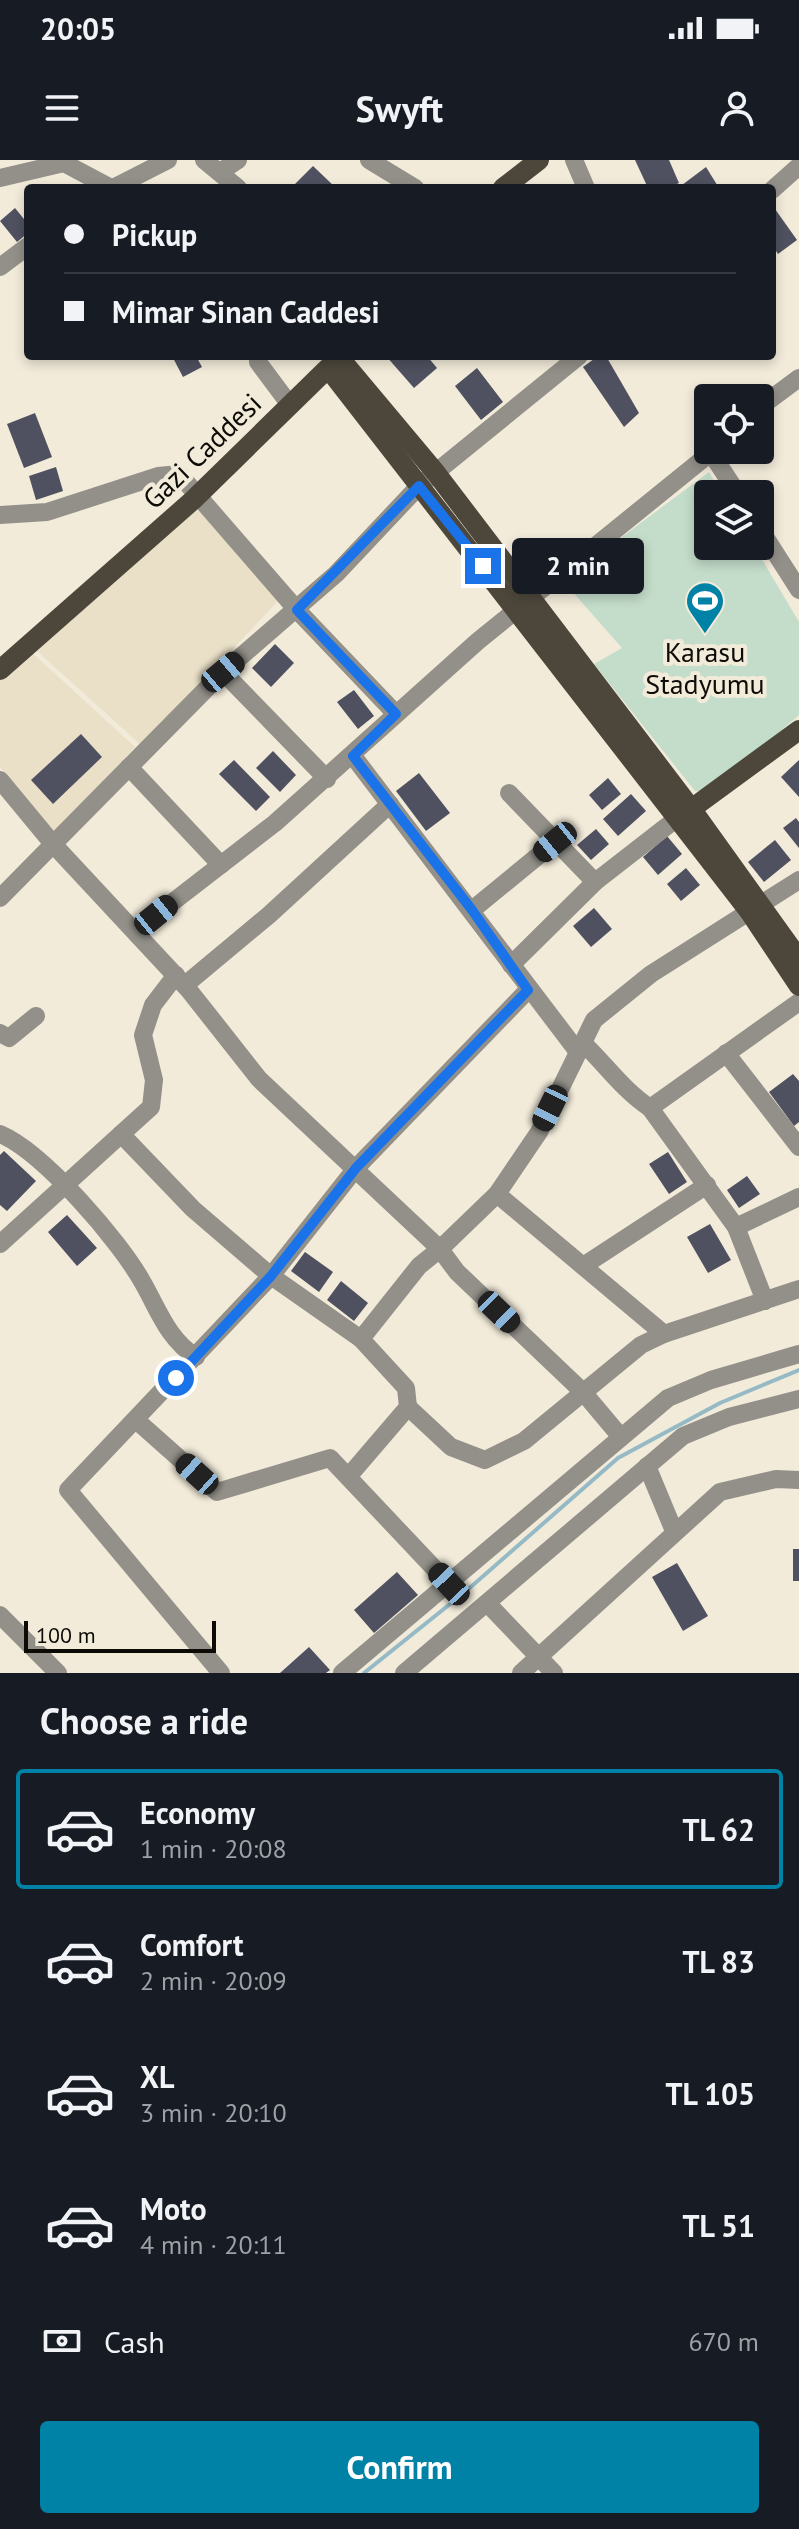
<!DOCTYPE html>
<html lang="en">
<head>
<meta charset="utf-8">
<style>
	:root { --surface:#171b24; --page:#242831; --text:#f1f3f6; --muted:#9ea1a6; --line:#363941; --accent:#0081a6 }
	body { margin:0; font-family:"PT Sans",sans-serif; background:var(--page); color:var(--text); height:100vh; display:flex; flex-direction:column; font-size:30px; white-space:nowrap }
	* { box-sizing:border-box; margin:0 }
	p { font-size:26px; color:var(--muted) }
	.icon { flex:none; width:44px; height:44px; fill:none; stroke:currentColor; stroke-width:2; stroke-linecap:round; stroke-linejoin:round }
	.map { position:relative; height:1513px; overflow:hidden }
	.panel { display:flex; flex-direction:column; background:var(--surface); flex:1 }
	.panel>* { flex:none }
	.guide { position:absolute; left:24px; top:24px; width:752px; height:176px; border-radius:8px; box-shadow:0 4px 12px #0003; display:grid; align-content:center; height:176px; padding:0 40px; background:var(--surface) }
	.fabs { position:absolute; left:694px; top:224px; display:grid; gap:16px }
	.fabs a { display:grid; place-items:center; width:80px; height:80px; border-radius:8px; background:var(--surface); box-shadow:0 4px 12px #0003; font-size:40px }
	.scale { position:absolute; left:24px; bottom:20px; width:192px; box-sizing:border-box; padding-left:8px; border:4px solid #0d0b06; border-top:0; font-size:22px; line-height:28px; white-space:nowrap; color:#0d0b06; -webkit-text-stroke:6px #f2ebda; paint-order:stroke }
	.end { position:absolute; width:36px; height:36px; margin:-18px; border:10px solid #1a73e8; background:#fff; box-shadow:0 0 0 4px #fff }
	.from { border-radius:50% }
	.bubble { position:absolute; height:56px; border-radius:8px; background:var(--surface); box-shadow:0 4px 12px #0003; font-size:26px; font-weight:700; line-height:56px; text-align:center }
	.car { position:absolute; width:24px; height:48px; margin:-24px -12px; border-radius:10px; box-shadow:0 0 6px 2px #0007; background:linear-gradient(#222 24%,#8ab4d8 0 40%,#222 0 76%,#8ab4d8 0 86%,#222 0) }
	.guide b { display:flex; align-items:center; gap:28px; height:76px; font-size:30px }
	.guide b+b { border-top:2px solid var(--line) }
	.guide i { width:20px; height:20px; background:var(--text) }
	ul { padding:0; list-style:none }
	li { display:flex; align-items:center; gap:24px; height:120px; margin:0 16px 12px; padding:0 24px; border:4px solid transparent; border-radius:8px }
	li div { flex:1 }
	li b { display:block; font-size:30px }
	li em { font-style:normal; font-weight:700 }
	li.active { border-color:var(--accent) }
	li>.icon { width:72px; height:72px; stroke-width:1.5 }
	h2 { padding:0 40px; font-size:36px; line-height:96px }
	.pay { display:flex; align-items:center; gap:20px; height:88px; padding:0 40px; font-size:30px }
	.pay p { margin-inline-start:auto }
	.button { display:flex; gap:16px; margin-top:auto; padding:16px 40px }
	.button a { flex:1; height:92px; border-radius:8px; background:var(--accent); color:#fff; font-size:32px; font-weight:700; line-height:92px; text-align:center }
	.status { display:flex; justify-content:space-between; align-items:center; height:56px; padding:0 40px; background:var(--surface); direction:ltr }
	.status svg { height:22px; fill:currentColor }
	header { display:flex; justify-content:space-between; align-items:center; height:104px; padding:0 40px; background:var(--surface); font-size:36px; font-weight:700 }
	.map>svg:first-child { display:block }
</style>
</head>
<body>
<div class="status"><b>20:05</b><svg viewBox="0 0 49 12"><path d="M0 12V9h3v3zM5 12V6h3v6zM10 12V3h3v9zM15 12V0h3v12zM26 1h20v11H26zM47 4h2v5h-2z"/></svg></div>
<header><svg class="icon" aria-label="menu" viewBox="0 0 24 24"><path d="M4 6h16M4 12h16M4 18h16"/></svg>Swyft<svg class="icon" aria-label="person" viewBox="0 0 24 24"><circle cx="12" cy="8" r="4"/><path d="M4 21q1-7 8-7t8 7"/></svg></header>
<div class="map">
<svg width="799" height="1513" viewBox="0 0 799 1513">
	<rect width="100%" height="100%" fill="#f2ebda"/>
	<!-- built -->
	<g fill="#eae0c8">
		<path d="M195,350l9,1 71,79 2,12 -135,144 -105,-95z"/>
		<path d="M28,489l107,98 -81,88 -54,-68v-93z"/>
	</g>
	<!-- green -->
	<path fill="#c4dcca" d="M709,312l13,22h-14v52h46l45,76v93l-88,76h-16l-101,-127 28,-16 -59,-67z"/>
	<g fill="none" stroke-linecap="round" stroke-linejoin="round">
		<!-- stream -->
		<path stroke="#95bac5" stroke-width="4" d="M364,1513l101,-81 153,-134 102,-55 79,-33"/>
	</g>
	<!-- building -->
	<g fill="#505160">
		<path d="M635,0h34l10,23 -11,5h-20z"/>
		<path d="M313,6l23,22h-45z"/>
		<path d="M706,7l13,21h-41z"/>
		<path d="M15,48l13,16v9l-11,9 -17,-21z"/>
		<path d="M775,49l22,31 -19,14 -6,-9z"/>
		<path d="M172,196h24l6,11 -19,10z"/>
		<path d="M386,196h41l10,12 -23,20z"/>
		<path d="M598,196h8l33,57 -15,14 -41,-60z"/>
		<path d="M477,208l26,34 -22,18 -26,-34z"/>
		<path d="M35,253l17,44 -28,11 -17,-44z"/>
		<path d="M56,307l7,24 -27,9 -7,-24z"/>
		<path d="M275,484l19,19 -23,24 -19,-19z"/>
		<path d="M354,530l20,26 -16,13 -21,-27z"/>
		<path d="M81,574l21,23 -49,47 -22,-24z"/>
		<path d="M273,591l23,24 -16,17 -24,-24z"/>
		<path d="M234,600l36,37 -14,14 -37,-37z"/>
		<path d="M799,600v37l-18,-20z"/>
		<path d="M419,613l31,40 -24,18 -30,-40z"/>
		<path d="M608,618l13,16 -19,16 -13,-15z"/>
		<path d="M631,634l15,17 -28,25 -15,-17z"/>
		<path d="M796,658l3,4v26l-16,-20z"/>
		<path d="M596,669l13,15 -18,16 -14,-15z"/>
		<path d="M667,676l15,18 -24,21 -15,-18z"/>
		<path d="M775,680l16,20 -27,22 -16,-20z"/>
		<path d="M686,708l14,17 -19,16 -14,-17z"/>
		<path d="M594,748l18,21 -21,18 -18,-21z"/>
		<path d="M793,914l6,7v41l-5,4 -25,-34z"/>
		<path d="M4,991l32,30 -29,30 -7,-6v-50z"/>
		<path d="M668,992l19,30 -18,12 -20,-30z"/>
		<path d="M747,1016l13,18 -21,14 -12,-18z"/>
		<path d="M67,1055l30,33 -20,18 -29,-34z"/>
		<path d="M710,1064l21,36 -23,13 -21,-36z"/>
		<path d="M305,1092l28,20 -14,20 -28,-21z"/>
		<path d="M341,1121l27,22 -14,18 -27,-21z"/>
		<rect x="793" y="1389" width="6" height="32"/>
		<path d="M677,1403l31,53 -25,15 -31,-54z"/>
		<path d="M397,1412l21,23 -44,38 -20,-23z"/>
		<path d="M309,1487l21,23 -4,3h-46z"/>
	</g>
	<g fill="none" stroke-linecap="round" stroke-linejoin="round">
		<!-- minor -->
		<g stroke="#939089" stroke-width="18">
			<path d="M204,0l34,28"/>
			<path d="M369,0l46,28"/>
			<path d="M574,0l12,28"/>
			<path d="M220,12l18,-12"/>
			<path d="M0,18l64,-15 47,25"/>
			<path d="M113,28l55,-28"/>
			<path d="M772,30l27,-24"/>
			<path d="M0,107l28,-21"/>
			<path d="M258,196v6l32,43"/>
			<path d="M760,247l39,-29"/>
			<path d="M711,293l27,41"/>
			<path d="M0,355l47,-3 111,-36 21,-2 118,136 99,104"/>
			<path d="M760,369l39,61"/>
			<path d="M223,512l104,107"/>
			<path d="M353,596l225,296"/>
			<path d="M129,607l92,98"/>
			<path d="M0,620l53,64 135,145 71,90 181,170 57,-55 42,-62 55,-112 57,-46 148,-94"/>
			<path d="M509,633l86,89"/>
			<path d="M0,738l223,-226 113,-98 83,-88 160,-130"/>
			<path d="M472,750l83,-68"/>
			<path d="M138,775l18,-20 119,-92 203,-182 236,-191"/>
			<path d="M511,805l84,-83 81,-63"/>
			<path d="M185,825l84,-70 121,-111"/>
			<path d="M0,873l9,5 27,-22"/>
			<path d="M583,883c23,22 40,47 67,65l149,-106"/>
			<path d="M726,893l73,94"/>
			<path d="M650,948l86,119 29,74"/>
			<path d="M0,974c43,18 120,107 143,149 16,28 25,56 53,74"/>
			<path d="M121,974l72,75 78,67 90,63"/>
			<path d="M497,1034l167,140"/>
			<path d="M736,1067l63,-30"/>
			<path d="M0,1084l151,-137 3,-27 -11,-45 10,-30 23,-30"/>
			<path d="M583,1106l124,-81"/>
			<path d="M408,1247l43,40 34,13 39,-19 117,-96 23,-11 135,-45"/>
			<path d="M136,1260l81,72 113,-34 119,126"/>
			<path d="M647,1306l27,65"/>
			<path d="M348,1317l60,-70 -2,-19 -45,-49 58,-73 21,-17 17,23 126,120 37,44"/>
			<path d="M488,1444l66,69"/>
			<path d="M0,1455l58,58"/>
			<path d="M221,1513l-153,-183 203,-214 85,-108 172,-178"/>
			<path d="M342,1513l326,-275 43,-18 88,-26"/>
			<path d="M404,1513l279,-237 46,-19 70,-18"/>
			<path d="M521,1513l199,-181 56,-13 23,1"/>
		</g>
		<!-- major -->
		<g stroke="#4d473b" stroke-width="20">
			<path d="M503,28l36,-28"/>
			<path d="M338,196l98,117 257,338 106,148"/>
			<path d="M0,510l193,-170 135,-132 421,543 50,75"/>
			<path d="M683,655l116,-85"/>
		</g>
	</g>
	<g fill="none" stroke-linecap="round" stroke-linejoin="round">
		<!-- route -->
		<path stroke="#1a73e8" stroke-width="10" d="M176,1218l95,-102 85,-108 172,-178 -56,-80 -119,-154 43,-42 -99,-104 122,-124 64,80"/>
	</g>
	<!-- icons -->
	<defs>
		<g id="stadium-pin" transform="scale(2)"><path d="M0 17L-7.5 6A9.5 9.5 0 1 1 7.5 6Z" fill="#0081a6" stroke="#f2ebda"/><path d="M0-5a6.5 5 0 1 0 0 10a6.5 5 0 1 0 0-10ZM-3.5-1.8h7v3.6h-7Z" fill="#fff"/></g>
	</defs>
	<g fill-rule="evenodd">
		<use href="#stadium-pin" x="705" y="441"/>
	</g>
	<g text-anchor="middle" stroke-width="8" stroke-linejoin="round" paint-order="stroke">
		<!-- street labels -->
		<g font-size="28" fill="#0d0b06" stroke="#f2ebda">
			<text transform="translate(202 291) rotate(-44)" y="10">Gazi Caddesi</text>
		</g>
		<!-- poi labels -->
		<g font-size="28" fill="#0d0b06" stroke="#f2ebda">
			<text x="705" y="502">Karasu<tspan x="705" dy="32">Stadyumu</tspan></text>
		</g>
	</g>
</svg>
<div class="fabs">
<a><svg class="icon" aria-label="locate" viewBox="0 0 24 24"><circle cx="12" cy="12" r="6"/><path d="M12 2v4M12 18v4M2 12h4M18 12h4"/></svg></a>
<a><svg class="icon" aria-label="layers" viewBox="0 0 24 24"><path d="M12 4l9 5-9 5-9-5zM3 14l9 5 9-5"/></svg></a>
</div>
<div class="scale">100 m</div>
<i class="end from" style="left:176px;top:1218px"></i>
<i class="end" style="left:483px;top:406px"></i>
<div class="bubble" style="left:512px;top:378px;width:132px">2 min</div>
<i class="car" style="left:223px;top:512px;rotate:50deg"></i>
<i class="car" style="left:555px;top:682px;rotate:231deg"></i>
<i class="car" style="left:156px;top:755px;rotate:51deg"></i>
<i class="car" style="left:550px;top:948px;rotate:206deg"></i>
<i class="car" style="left:499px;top:1152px;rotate:134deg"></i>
<i class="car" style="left:197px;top:1314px;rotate:312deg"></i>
<i class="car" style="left:449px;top:1424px;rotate:317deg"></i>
<div class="guide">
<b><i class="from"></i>Pickup</b>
<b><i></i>Mimar Sinan Caddesi</b>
</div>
</div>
<section class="panel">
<h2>Choose a ride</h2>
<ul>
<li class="active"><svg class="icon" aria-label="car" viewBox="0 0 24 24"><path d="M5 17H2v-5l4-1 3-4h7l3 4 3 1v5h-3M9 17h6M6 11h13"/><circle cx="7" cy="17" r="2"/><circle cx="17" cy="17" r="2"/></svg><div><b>Economy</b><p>1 min · 20:08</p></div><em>TL 62</em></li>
<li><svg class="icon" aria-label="car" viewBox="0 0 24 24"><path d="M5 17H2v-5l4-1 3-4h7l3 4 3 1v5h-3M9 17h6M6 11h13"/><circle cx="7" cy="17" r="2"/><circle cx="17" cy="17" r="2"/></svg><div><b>Comfort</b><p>2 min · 20:09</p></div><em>TL 83</em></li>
<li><svg class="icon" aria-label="car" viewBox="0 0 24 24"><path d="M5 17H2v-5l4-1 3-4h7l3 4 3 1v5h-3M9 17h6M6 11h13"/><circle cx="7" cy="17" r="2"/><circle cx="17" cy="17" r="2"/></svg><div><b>XL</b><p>3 min · 20:10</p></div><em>TL 105</em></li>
<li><svg class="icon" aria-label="car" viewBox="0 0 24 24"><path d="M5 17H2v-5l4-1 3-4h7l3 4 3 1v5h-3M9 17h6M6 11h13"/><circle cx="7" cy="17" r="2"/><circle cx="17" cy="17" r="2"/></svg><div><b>Moto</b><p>4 min · 20:11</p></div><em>TL 51</em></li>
</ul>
<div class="pay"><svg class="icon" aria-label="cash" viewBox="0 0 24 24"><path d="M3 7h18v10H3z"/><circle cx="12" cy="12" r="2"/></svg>Cash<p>670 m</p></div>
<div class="button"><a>Confirm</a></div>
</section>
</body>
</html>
